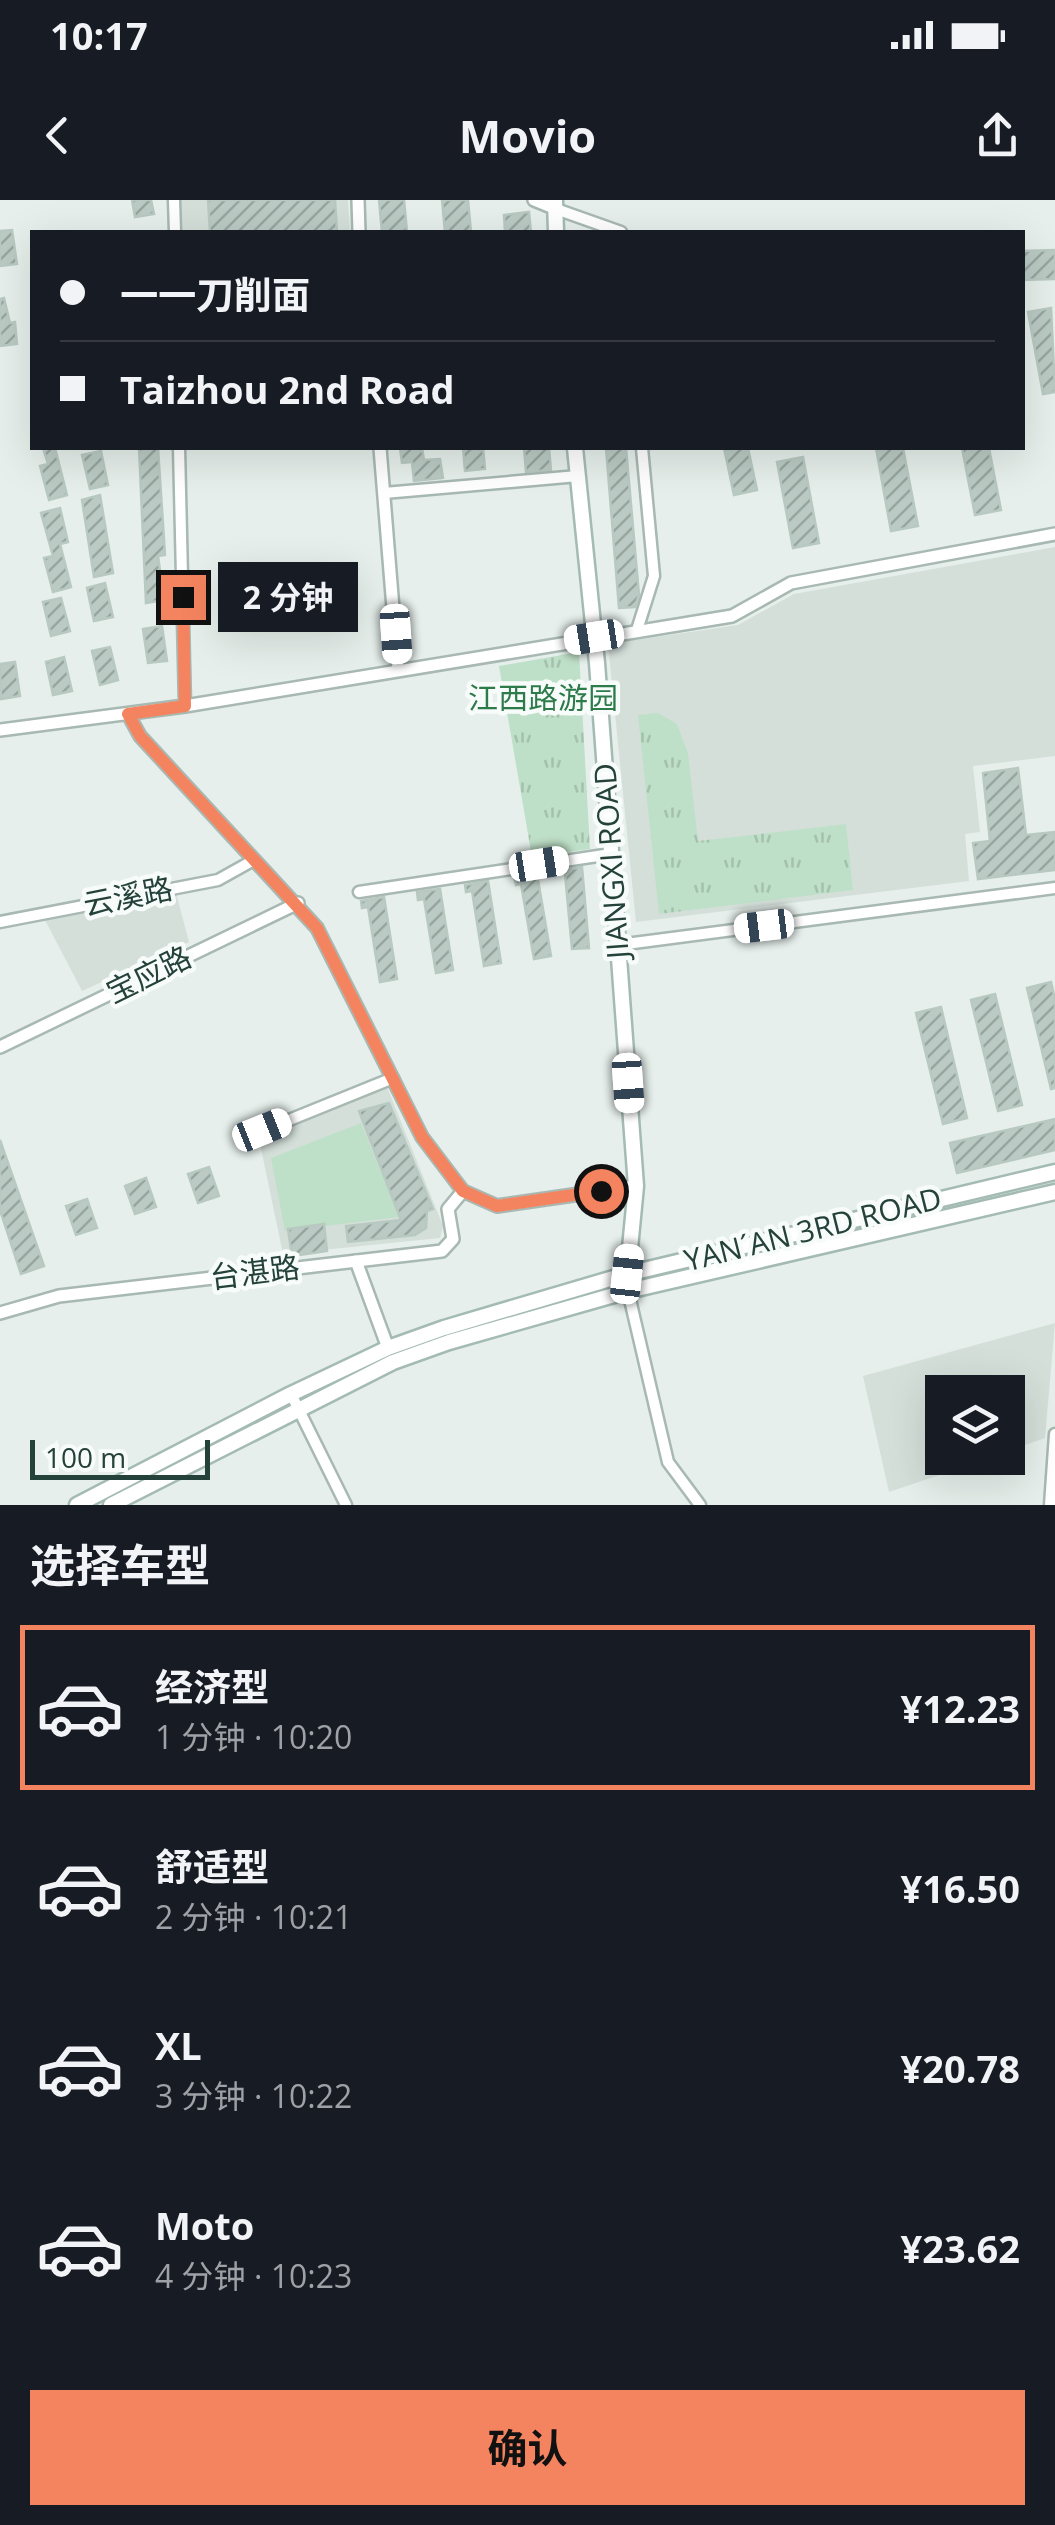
<!DOCTYPE html>
<html lang="zh">
<head>
<meta charset="utf-8">
<style>
	:root { --surface:#171b24; --page:#20242c; --text:#f1f3f6; --muted:#9ea1a6; --line:#363941; --accent:#f4845f }
	body { margin:0; font-family:"Open Sans","Noto Sans SC",sans-serif; background:var(--page); color:var(--text); height:100vh; display:flex; flex-direction:column; font-size:38px; white-space:nowrap }
	* { box-sizing:border-box; margin:0 }
	p { font-size:32px; color:var(--muted) }
	.icon { flex:none; width:55px; height:55px; fill:none; stroke:currentColor; stroke-width:2; stroke-linecap:round; stroke-linejoin:round }
	.map { position:relative; height:1305px; overflow:hidden }
	.details { display:flex; flex-direction:column; background:var(--surface); flex:1 }
	.details>* { flex:none }
	.guide { position:absolute; left:30px; top:30px; width:995px; height:220px; border-radius:0px; box-shadow:0 10px 40px #0002; display:grid; align-content:center; height:220px; padding:0 30px; background:var(--surface) }
	.fabs { position:absolute; left:925px; top:1175px; display:grid; gap:20px }
	.fabs a { display:grid; place-items:center; width:100px; height:100px; border-radius:0px; background:var(--surface); box-shadow:0 10px 40px #0002; font-size:50px }
	.scale { position:absolute; left:30px; bottom:25px; width:180px; box-sizing:border-box; padding-left:10px; border:5px solid #24423a; border-top:0; font-size:28px; line-height:35px; white-space:nowrap; color:#24423a; -webkit-text-stroke:8px #f7fbf9; paint-order:stroke }
	.end { position:absolute; width:45px; height:45px; margin:-22px; border:12px solid #f4845f; background:#111; box-shadow:0 0 0 5px #111 }
	.from { border-radius:50% }
	.bubble { position:absolute; height:70px; border-radius:0px; background:var(--surface); box-shadow:0 10px 40px #0002; font-size:32px; font-weight:700; line-height:70px; text-align:center }
	.car { position:absolute; width:30px; height:60px; margin:-30px -15px; border-radius:12px; box-shadow:0 0 8px 2px #0007; background:linear-gradient(#fff 24%,#345 0 40%,#fff 0 76%,#345 0 86%,#fff 0) }
	.guide b { display:flex; align-items:center; gap:35px; height:95px; font-size:38px }
	.guide b+b { border-top:2px solid var(--line) }
	.guide i { width:25px; height:25px; background:var(--text) }
	ul { padding:0; list-style:none }
	li { display:flex; align-items:center; gap:30px; height:165px; margin:0 20px 15px; padding:0 10px; border:5px solid transparent; border-radius:0px }
	li div { flex:1 }
	li b { display:block; font-size:38px }
	li em { font-style:normal; font-weight:700 }
	li.current { border-color:var(--accent) }
	li>.icon { width:90px; height:90px; stroke-width:1.5 }
	h2 { padding:0 30px; font-size:45px; line-height:120px }
	.cta { display:flex; gap:20px; margin-top:auto; padding:20px 30px }
	.cta a { flex:1; height:115px; border-radius:0px; background:var(--accent); color:#111; font-size:40px; font-weight:700; line-height:115px; text-align:center }
	.status { display:flex; justify-content:space-between; align-items:center; height:70px; padding:0 50px; background:var(--surface); direction:ltr }
	.status svg { height:28px; fill:currentColor }
	header { display:flex; justify-content:space-between; align-items:center; height:130px; padding:0 30px; background:var(--surface); font-size:45px; font-weight:700 }
	.map>svg:first-child { display:block }
</style>
</head>
<body>
<div class="status"><b>10:17</b><svg viewBox="0 0 49 12"><path d="M0 12V9h3v3zM5 12V6h3v6zM10 12V3h3v9zM15 12V0h3v12zM26 1h20v11H26zM47 4h2v5h-2z"/></svg></div>
<header><svg class="icon" aria-label="back" viewBox="0 0 24 24"><path d="M15 5l-7 7 7 7"/></svg>Movio<svg class="icon" aria-label="share" viewBox="0 0 24 24"><path d="M12 15V3M7 8l5-5 5 5M5 13v7h14v-7"/></svg></header>
<div class="map">
<svg width="1055" height="1305" viewBox="0 0 1055 1305">
	<defs>
		<pattern id="grass-tufts" width="24" height="20" patternUnits="userSpaceOnUse" patternTransform="scale(2.5)"><rect width="24" height="20" fill="#bfe0c8"/><path d="M3 7l-1-3M5 7V3M7 7l1-3M15 17l-1-3M17 17v-4M19 17l1-3" fill="none" stroke="#a4c1ad"/></pattern>
		<pattern id="building-hatch" width="6" height="6" patternUnits="userSpaceOnUse" patternTransform="scale(2.5)"><rect width="6" height="6" fill="#bbcac4"/><path d="M-1 1l2-2M0 6l6-6M5 7l2-2" fill="none" stroke="#98a6a0"/></pattern>
	</defs>
	<rect width="100%" height="100%" fill="#e6efeb"/>
	<!-- built -->
	<g fill="#d4dfda">
		<path d="M179,0h169l2,32h-170z"/>
		<path d="M1055,347v209l-82,10 7,66 -15,2 4,47 -333,41 -28,-278 130,-19 56,-31z"/>
		<path d="M176,693l13,49 -107,49 -37,-71z"/>
		<path d="M387,887l56,139 -3,12 -157,16 -24,-115z"/>
		<path d="M1055,1123l-10,115 -37,13v-59h-66v66h48l-101,34 -26,-116z"/>
	</g>
	<!-- grass -->
	<g fill="url(#grass-tufts)">
		<path d="M579,452l11,197 -58,8 -33,-191z"/>
		<path d="M658,513l19,11 11,29 10,88 148,-17 7,66 -194,24 -21,-199z"/>
	</g>
	<!-- garden -->
	<path fill="#bfe0c8" d="M361,923l38,94 -114,14 -14,-73z"/>
	<!-- building -->
	<g fill="url(#building-hatch)" stroke="#b8c9c2" stroke-width="2.5">
		<path d="M132,0h19l3,14 -19,3z"/>
		<path d="M208,0h127l2,32h-127z"/>
		<path d="M379,0h25l3,32h-25z"/>
		<path d="M442,0h26l3,32h-26z"/>
		<path d="M529,12l2,20h-26l-1,-17z"/>
		<path d="M12,30l5,34 -17,2v-35z"/>
		<path d="M1055,50v29l-33,1v-29z"/>
		<path d="M4,98l6,25 5,-1 2,22 -17,2v-47z"/>
		<path d="M1051,108l4,84 -12,2 -15,-82z"/>
		<path d="M43,248h12l12,47 -18,5 -9,-34 8,-2z"/>
		<path d="M139,248h19l7,107 -7,1 6,44 -18,3z"/>
		<path d="M400,248h22l2,12 16,-1 3,19 -29,3 -2,-19 -10,1z"/>
		<path d="M463,248h20l2,21 -20,2z"/>
		<path d="M524,248h25l2,22 -25,2z"/>
		<path d="M606,248h20l13,147 -4,12 -16,1z"/>
		<path d="M724,248h24l9,42 -23,5z"/>
		<path d="M876,248h27l15,78 -27,5z"/>
		<path d="M962,248h27l12,62 -26,5z"/>
		<path d="M101,251l7,34 -18,4 -8,-34z"/>
		<path d="M803,257l16,86 -26,5 -16,-86z"/>
		<path d="M100,295l13,78 -19,4 -12,-77z"/>
		<path d="M60,308l8,34 -8,2 11,43 -18,5 -9,-34 9,-2 -12,-43z"/>
		<path d="M105,383l8,34 -19,4 -7,-33z"/>
		<path d="M61,398l9,33 -19,5 -8,-34z"/>
		<path d="M162,426l5,35 -19,2 -5,-34z"/>
		<path d="M110,447l8,33 -18,5 -8,-34z"/>
		<path d="M64,457l8,34 -19,4 -7,-33z"/>
		<path d="M15,462l5,34 -19,3 -1,-35z"/>
		<path d="M1018,568l8,67 29,-3v38l-77,9 -5,-36 17,-2 -7,-68z"/>
		<path d="M582,667l7,81 -17,1 -7,-75 -6,-3z"/>
		<path d="M537,674l14,82 -17,3 -13,-75 -5,1 -2,-8z"/>
		<path d="M488,681l13,82 -17,3 -12,-75 -6,1 -1,-7z"/>
		<path d="M440,689l13,81 -17,3 -12,-74 -6,1 -1,-8z"/>
		<path d="M384,697l13,82 -17,3 -12,-75 -6,1 -1,-7z"/>
		<path d="M1051,782l4,17v89l-4,1 -24,-101z"/>
		<path d="M995,794l27,111 -24,6 -27,-111z"/>
		<path d="M941,807l26,111 -24,6 -27,-111z"/>
		<path d="M389,903l44,106 -6,2 -1,17 -11,7 -67,7 -2,-16 55,-6 -42,-109z"/>
		<path d="M1055,919v31l-98,23 -7,-30z"/>
		<path d="M0,940l44,126 -23,8 -21,-64z"/>
		<path d="M209,967l10,29 -21,7 -10,-29z"/>
		<path d="M146,978l10,29 -21,7 -10,-28z"/>
		<path d="M87,999l10,29 -21,7 -10,-29z"/>
		<path d="M324,1024l3,27 -35,5 -4,-27z"/>
	</g>
	<g fill="none" stroke-linecap="round" stroke-linejoin="round">
		<!-- minor casing -->
		<g stroke="#a8b8b2" stroke-width="15">
			<g id="minor">
				<path d="M174,0l1,32"/>
				<path d="M556,9l65,23"/>
				<path d="M179,248l6,258"/>
				<path d="M384,293l194,-17"/>
				<path d="M637,430l17,-54 -12,-128"/>
				<path d="M359,692l252,-38"/>
				<path d="M0,722l218,-42 34,-19"/>
				<path d="M618,745l437,-57"/>
				<path d="M262,931l131,-53"/>
				<path d="M628,1091l40,171 32,43"/>
				<path d="M291,1194l55,111"/>
				<path d="M1050,1305l5,-71"/>
			</g>
		</g>
		<!-- tertiary casing -->
		<g stroke="#a8b8b2" stroke-width="16">
			<g id="tertiary">
				<path d="M358,0l1,32"/>
				<path d="M534,0l22,9"/>
				<path d="M380,248l18,222"/>
				<path d="M128,514l12,22 177,192 105,209 41,54 34,15 139,-20"/>
				<path d="M0,530l185,-24 547,-90 59,-33 264,-49"/>
				<path d="M0,847l298,-144"/>
				<path d="M356,1061l32,87"/>
				<path d="M0,1113l59,-17 383,-45 11,-12 -5,-30 15,-18"/>
			</g>
		</g>
		<!-- secondary casing -->
		<g stroke="#a4bbb3" stroke-width="19">
			<g id="secondary">
				<path d="M555,0l1,32"/>
				<path d="M575,248l22,215 39,523 -9,93"/>
				<path d="M77,1305l214,-111 97,-46 56,-20 183,-54 428,-102"/>
				<path d="M111,1305l282,-143 56,-20 179,-51 427,-99"/>
			</g>
		</g>
		<!-- minor -->
		<use href="#minor" stroke="#fff" stroke-width="10"/>
		<!-- tertiary -->
		<use href="#tertiary" stroke="#fff" stroke-width="11"/>
		<!-- secondary -->
		<use href="#secondary" stroke="#fff" stroke-width="14"/>
	</g>
	<g fill="none" stroke-linecap="round" stroke-linejoin="round">
		<!-- route -->
		<path stroke="#f4845f" stroke-width="12" d="M183,397l2,109 -57,8 12,22 177,192 105,209 41,54 34,15 104,-15"/>
	</g>
	<g text-anchor="middle" stroke-width="9" stroke-linejoin="round" paint-order="stroke">
		<!-- park labels -->
		<g font-size="30" fill="#2d7a4b" stroke="#f7fbf9">
			<text x="543" y="509">江西路游园</text>
		</g>
		<!-- street labels -->
		<g font-size="30" fill="#24423a" stroke="#f7fbf9">
			<text transform="translate(612 661) rotate(-94)" y="10">JIANGXI ROAD</text>
			<text transform="translate(128 697) rotate(-11)" y="10">云溪路</text>
			<text transform="translate(149 775) rotate(-26)" y="10">宝应路</text>
			<text transform="translate(813 1030) rotate(-14)" y="10">YAN´AN 3RD ROAD</text>
			<text transform="translate(255 1073) rotate(-7)" y="10">台湛路</text>
		</g>
	</g>
</svg>
<div class="fabs">
<a><svg class="icon" aria-label="layers" viewBox="0 0 24 24"><path d="M12 4l9 5-9 5-9-5zM3 14l9 5 9-5"/></svg></a>
</div>
<div class="scale">100 m</div>
<i class="end from" style="left:601px;top:991px"></i>
<i class="end" style="left:183px;top:397px"></i>
<div class="bubble" style="left:218px;top:362px;width:140px">2 分钟</div>
<i class="car" style="left:396px;top:434px;rotate:176deg"></i>
<i class="car" style="left:594px;top:437px;rotate:261deg"></i>
<i class="car" style="left:539px;top:664px;rotate:81deg"></i>
<i class="car" style="left:764px;top:726px;rotate:263deg"></i>
<i class="car" style="left:628px;top:883px;rotate:176deg"></i>
<i class="car" style="left:262px;top:930px;rotate:68deg"></i>
<i class="car" style="left:627px;top:1074px;rotate:6deg"></i>
<div class="guide">
<b><i class="from"></i>一一刀削面</b>
<b><i></i>Taizhou 2nd Road</b>
</div>
</div>
<section class="details">
<h2>选择车型</h2>
<ul>
<li class="current"><svg class="icon" aria-label="car" viewBox="0 0 24 24"><path d="M5 17H2v-5l4-1 3-4h7l3 4 3 1v5h-3M9 17h6M6 11h13"/><circle cx="7" cy="17" r="2"/><circle cx="17" cy="17" r="2"/></svg><div><b>经济型</b><p>1 分钟 · 10:20</p></div><em>¥12.23</em></li>
<li><svg class="icon" aria-label="car" viewBox="0 0 24 24"><path d="M5 17H2v-5l4-1 3-4h7l3 4 3 1v5h-3M9 17h6M6 11h13"/><circle cx="7" cy="17" r="2"/><circle cx="17" cy="17" r="2"/></svg><div><b>舒适型</b><p>2 分钟 · 10:21</p></div><em>¥16.50</em></li>
<li><svg class="icon" aria-label="car" viewBox="0 0 24 24"><path d="M5 17H2v-5l4-1 3-4h7l3 4 3 1v5h-3M9 17h6M6 11h13"/><circle cx="7" cy="17" r="2"/><circle cx="17" cy="17" r="2"/></svg><div><b>XL</b><p>3 分钟 · 10:22</p></div><em>¥20.78</em></li>
<li><svg class="icon" aria-label="car" viewBox="0 0 24 24"><path d="M5 17H2v-5l4-1 3-4h7l3 4 3 1v5h-3M9 17h6M6 11h13"/><circle cx="7" cy="17" r="2"/><circle cx="17" cy="17" r="2"/></svg><div><b>Moto</b><p>4 分钟 · 10:23</p></div><em>¥23.62</em></li>
</ul>
<div class="cta"><a>确认</a></div>
</section>
</body>
</html>
